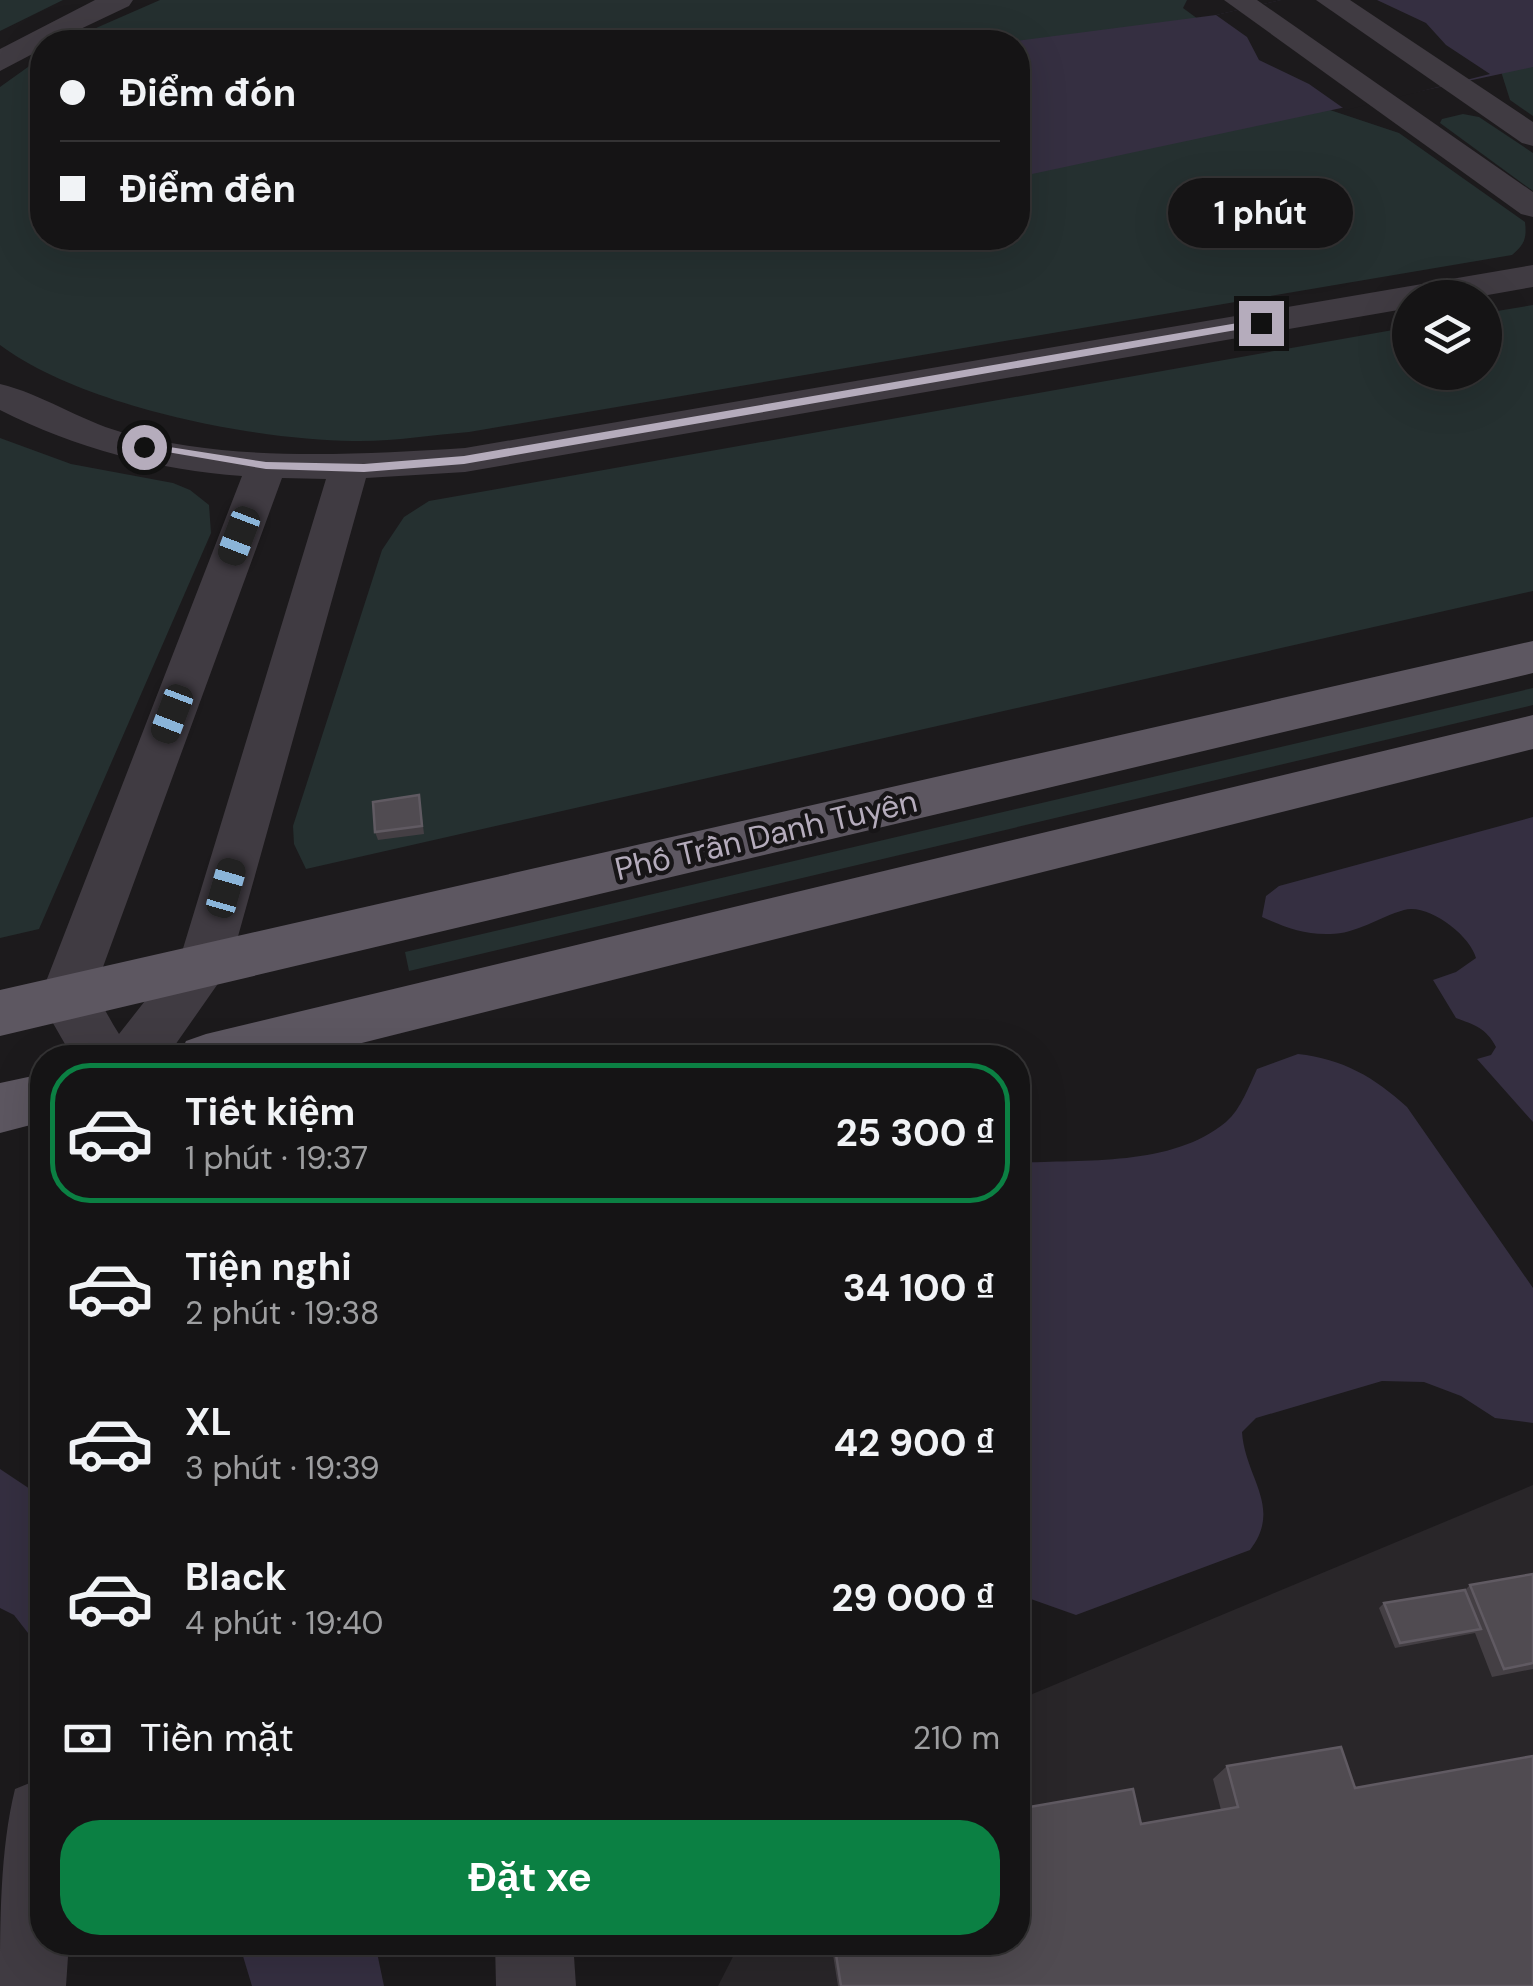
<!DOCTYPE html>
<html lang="vi">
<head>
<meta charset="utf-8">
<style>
	:root { --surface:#151415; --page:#1e1d1e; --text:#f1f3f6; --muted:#9d9ea0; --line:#343334; --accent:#0b8043 }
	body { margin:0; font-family:"DM Sans",sans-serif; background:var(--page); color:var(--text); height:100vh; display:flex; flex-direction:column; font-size:38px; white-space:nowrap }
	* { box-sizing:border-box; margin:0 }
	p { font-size:32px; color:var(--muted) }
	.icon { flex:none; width:55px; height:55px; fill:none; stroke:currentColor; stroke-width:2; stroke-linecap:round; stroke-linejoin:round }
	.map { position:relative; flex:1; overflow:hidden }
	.side { position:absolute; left:30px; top:1045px; width:1000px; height:910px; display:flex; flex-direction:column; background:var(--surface); border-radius:40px; box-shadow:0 10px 40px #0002,0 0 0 2px var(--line) }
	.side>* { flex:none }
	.top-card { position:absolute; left:30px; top:30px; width:1000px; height:220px; border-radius:40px; box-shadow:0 10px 40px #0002,0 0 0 2px var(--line); display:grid; align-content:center; height:220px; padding:0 30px; background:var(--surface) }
	.buttons { position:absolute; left:1392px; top:280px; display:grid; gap:20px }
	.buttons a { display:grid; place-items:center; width:110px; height:110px; border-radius:50%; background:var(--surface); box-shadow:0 10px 40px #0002,0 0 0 2px var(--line); font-size:50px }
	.end { position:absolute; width:45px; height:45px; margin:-22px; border:12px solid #b5acbc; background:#111; box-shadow:0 0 0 5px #111 }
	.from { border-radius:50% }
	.bubble { position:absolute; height:70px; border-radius:35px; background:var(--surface); box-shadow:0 10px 40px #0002,0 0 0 2px var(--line); font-size:32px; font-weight:700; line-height:70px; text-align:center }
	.car { position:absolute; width:30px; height:60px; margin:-30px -15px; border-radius:12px; box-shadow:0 0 8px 2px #0007; background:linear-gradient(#222 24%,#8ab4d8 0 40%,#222 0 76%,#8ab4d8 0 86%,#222 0) }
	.top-card b { display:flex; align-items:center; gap:35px; height:95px; font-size:38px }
	.top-card b+b { border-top:2px solid var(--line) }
	.top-card i { width:25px; height:25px; background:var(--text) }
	ul { padding:18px 0 0; list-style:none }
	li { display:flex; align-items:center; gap:30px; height:140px; margin:0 20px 15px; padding:0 10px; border:5px solid transparent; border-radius:40px }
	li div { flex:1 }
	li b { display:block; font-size:38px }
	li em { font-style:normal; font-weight:700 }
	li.current { border-color:var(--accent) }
	li>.icon { width:90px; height:90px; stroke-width:1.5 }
	.pay { display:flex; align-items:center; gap:25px; height:110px; padding:0 30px; font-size:38px }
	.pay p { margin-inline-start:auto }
	.cta { display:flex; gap:20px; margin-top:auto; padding:20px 30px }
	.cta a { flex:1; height:115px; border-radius:40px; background:var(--accent); color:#fff; font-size:40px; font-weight:700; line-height:115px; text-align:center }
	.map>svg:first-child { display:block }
</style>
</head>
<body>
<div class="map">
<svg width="1533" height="1986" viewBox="0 0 1533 1986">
	<rect width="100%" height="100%" fill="#1c1a1c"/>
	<!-- built -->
	<path fill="#292629" d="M1533,1485v501h-815l22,-43 278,-1v-242z"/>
	<!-- green -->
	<g fill="#253030">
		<path d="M0,0h63l-63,31z"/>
		<path d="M160,0h1027l-4,8 132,97 84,28 126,89c2,17 -1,23 -13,33l-1043,177c-38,3 -78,10 -116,9 -100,-1 -272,-35 -353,-96v-258l42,-30v181h976v-196h-954z"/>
		<path d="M1533,0v116l-23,-16 -11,-35z"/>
		<path d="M1463,114l16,3 54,36v38l-93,-68 2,-4z"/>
		<path d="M1533,305v286l-1227,278 -12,-25 -1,-18 89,-276 22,-33 25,-16 981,-174v45h75v-59z"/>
		<path d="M0,438l71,26 102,19 17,7 19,15 2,28 -172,396 -39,9z"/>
		<path d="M1533,688v17l-1124,266 -4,-19z"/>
	</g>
	<!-- water -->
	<g fill="#352f41">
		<path d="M1281,0h252v67l-515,110v-135h-9l207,-27z"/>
		<path d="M1533,817v305l-56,-63 14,-4 5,-8c-10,-19 -21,-22 -40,-29l-23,-38 23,-8 20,-14c-6,-23 -48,-55 -72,-48 -25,7 -48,24 -74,24 -26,1 -45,-7 -68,-17l4,-21 13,-10z"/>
		<path d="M1298,1054c45,5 76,23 109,53l126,181v135l-38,-5 -34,-22 -37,-14 -42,-1 -126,37 -14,14c3,46 41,75 8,118l-174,65 -48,-17 -10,-12v-423c66,-4 154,4 208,-41 15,-13 23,-36 31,-53z"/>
		<path d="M0,1469l42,28v154l-28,-36 -14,-7z"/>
		<path d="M239,1943h136l9,43h-132z"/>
	</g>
	<!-- pier -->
	<path fill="#1c1a1c" d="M1281,0h96l49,23 20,22 44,29 -144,36 -37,-26 -50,-24 -12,-23 -31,-22z"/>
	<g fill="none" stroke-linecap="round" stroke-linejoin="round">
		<!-- minor -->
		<g fill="#403b42" fill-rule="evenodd">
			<path d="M95,0h38l-4,6 -76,36h-11v7l-42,22v-22z"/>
			<path d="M1224,0h33l276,192v25l-12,-3z"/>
			<path d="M1316,0h34l183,122v24l-11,-3z"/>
			<path d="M1533,265v22l-62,11h-61v10l-945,164 -99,6 -136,487 -8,15 -18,6 -18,-6 -8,-15 148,-486 -44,-1 -190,519 -7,15 -19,6 -19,-6 -7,-15 202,-521c-84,-6 -167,-28 -242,-66v-26c42,10 79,36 121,48 111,30 230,23 344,16z"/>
		</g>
		<!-- tertiary -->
		<g fill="#403b42" fill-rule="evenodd">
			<path d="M204,943l19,7 8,15 -65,93h-93l-35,-61 9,-16c44,-15 51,21 72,53l66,-84z"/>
			<path d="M42,1778v164h27l-3,44h-66c0,-64 0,-136 15,-197z"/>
			<path d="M495,1942h78l3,44h-80z"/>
		</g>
		<!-- primary -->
		<g fill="#5d5761" fill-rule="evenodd">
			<path d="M1533,641v32l-1533,363v-46z"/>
			<path d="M1533,715v34l-1231,309h-124l8,-17 20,-7z"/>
			<path d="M42,1074v48l-42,11v-50z"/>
		</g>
	</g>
	<!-- wall -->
	<g fill="#443f44">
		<path d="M419,795l5,39 -46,6 -3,-8z"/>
		<path d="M1533,1574v95l-41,8 -17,-44 -80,15 -16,-40 5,-5 81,-13 5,-5z"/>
		<path d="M1227,1766l128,22 178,198h-695l-7,-44h187v-132l123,14 80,-14 -8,-31z"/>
	</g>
	<!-- building -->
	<g fill="#504b51" stroke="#605a62" stroke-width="2.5">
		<path d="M419,795l3,31 -47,6 -2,-30z"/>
		<path d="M1533,1574v89l-29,6 -34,-84z"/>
		<path d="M1465,1590l16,39 -81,14 -16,-40z"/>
		<path d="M1341,1747l14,41 178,-32v230h-692l-7,-44h184v-85l10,-2 -10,-46 115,-20 8,35 97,-17 -11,-41z"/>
	</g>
	<!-- route -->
	<path fill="#b5acbc" d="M1261,319l4,6 -801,139 -100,8 -98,-3 -128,-22 6,-4 122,19 98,2 100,-8z"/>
	<g text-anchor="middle" stroke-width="9" stroke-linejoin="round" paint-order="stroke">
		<!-- street labels -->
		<g font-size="32" fill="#b5acbc" stroke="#171517">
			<text transform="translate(766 835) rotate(-13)" y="11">Phố Trần Danh Tuyên</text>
		</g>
	</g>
</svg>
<div class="buttons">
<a><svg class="icon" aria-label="layers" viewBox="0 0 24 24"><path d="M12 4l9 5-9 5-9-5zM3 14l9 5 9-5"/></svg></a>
</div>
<i class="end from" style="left:144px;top:447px"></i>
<i class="end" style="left:1261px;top:323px"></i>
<div class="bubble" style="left:1168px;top:178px;width:185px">1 phút</div>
<i class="car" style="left:239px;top:536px;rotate:201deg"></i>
<i class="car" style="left:172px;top:714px;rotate:201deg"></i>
<i class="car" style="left:226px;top:888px;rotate:16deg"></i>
<div class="top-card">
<b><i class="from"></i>Điểm đón</b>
<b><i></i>Điểm đến</b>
</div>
<section class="side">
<ul>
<li class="current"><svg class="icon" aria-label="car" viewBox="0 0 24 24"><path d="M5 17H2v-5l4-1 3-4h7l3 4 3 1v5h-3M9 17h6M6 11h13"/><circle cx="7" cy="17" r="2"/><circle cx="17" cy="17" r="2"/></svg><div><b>Tiết kiệm</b><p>1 phút · 19:37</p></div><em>25 300 ₫</em></li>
<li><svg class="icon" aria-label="car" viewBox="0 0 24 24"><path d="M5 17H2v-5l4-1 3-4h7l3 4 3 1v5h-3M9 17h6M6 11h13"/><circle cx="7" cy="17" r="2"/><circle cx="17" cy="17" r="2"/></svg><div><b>Tiện nghi</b><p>2 phút · 19:38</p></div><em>34 100 ₫</em></li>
<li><svg class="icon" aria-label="car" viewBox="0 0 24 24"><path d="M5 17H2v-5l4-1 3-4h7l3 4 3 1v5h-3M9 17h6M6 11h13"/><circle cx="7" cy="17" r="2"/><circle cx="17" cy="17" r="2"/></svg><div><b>XL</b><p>3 phút · 19:39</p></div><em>42 900 ₫</em></li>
<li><svg class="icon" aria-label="car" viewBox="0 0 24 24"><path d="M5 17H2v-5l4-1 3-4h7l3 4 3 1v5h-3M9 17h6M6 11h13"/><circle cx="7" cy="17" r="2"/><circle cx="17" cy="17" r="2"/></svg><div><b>Black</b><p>4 phút · 19:40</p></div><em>29 000 ₫</em></li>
</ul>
<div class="pay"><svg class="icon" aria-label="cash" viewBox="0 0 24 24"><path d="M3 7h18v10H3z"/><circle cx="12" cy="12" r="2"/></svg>Tiền mặt<p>210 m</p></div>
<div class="cta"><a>Đặt xe</a></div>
</section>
</div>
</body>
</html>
